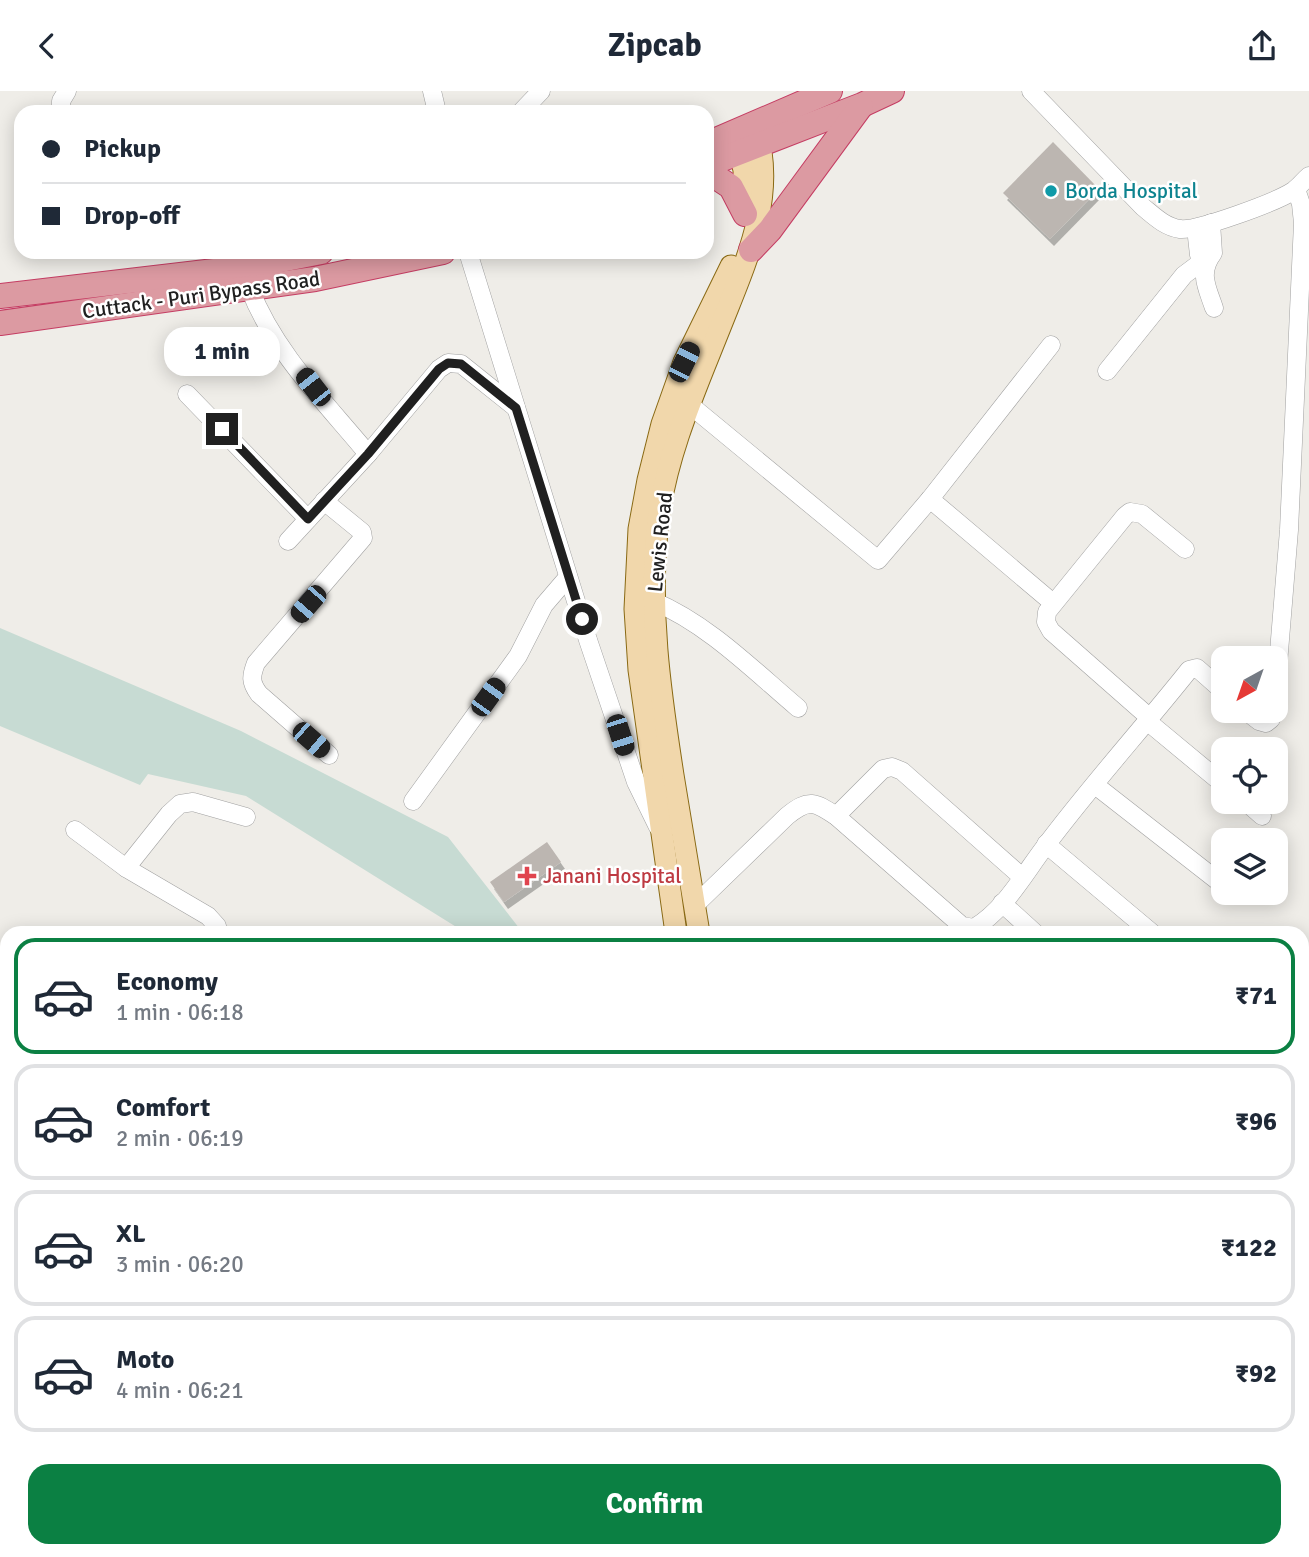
<!DOCTYPE html>
<html lang="en">
<head>
<meta charset="utf-8">
<style>
	:root { --surface:#fff; --page:#f6f6f7; --text:#1f2937; --muted:#747a83; --line:#e0e1e3; --accent:#0b8043 }
	body { margin:0; font-family:Signika,sans-serif; background:var(--page); color:var(--text); height:100vh; display:flex; flex-direction:column; font-size:26px; white-space:nowrap }
	* { box-sizing:border-box; margin:0 }
	p { font-size:23px; color:var(--muted) }
	.icon { flex:none; width:38px; height:38px; fill:none; stroke:currentColor; stroke-width:2; stroke-linecap:round; stroke-linejoin:round }
	.map { position:relative; flex:1; overflow:hidden }
	.sheet { position:absolute; left:0px; top:835px; width:1309px; height:632px; display:flex; flex-direction:column; background:var(--surface); border-radius:21px 21px 0 0; box-shadow:0 4px 18px #0003 }
	.sheet>* { flex:none }
	.guide { position:absolute; left:14px; top:14px; width:700px; height:154px; border-radius:21px; box-shadow:0 4px 18px #0003; display:grid; align-content:center; height:154px; padding:0 28px; background:var(--surface) }
	.needle { width:46px; rotate:220deg }
	.tools { position:absolute; left:1211px; top:555px; display:grid; gap:14px }
	.tools a { display:grid; place-items:center; width:77px; height:77px; border-radius:14px; background:var(--surface); box-shadow:0 4px 18px #0003; font-size:35px }
	.end { position:absolute; width:32px; height:32px; margin:-16px; border:9px solid #202020; background:#fff; box-shadow:0 0 0 4px #fff }
	.from { border-radius:50% }
	.bubble { position:absolute; height:49px; border-radius:21px; background:var(--surface); box-shadow:0 4px 18px #0003; font-size:23px; font-weight:700; line-height:49px; text-align:center }
	.car { position:absolute; width:21px; height:42px; margin:-21px -10px; border-radius:9px; box-shadow:0 0 5px 2px #0007; background:linear-gradient(#222 24%,#8ab4d8 0 40%,#222 0 76%,#8ab4d8 0 86%,#222 0) }
	.guide b { display:flex; align-items:center; gap:24px; height:66px; font-size:26px }
	.guide b+b { border-top:2px solid var(--line) }
	.guide i { width:18px; height:18px; background:var(--text) }
	ul { padding:12px 0 0; list-style:none }
	li { display:flex; align-items:center; gap:21px; height:116px; margin:0 14px 10px; padding:0 14px; border:4px solid var(--line); border-radius:21px }
	li div { flex:1 }
	li b { display:block; font-size:26px }
	li em { font-style:normal; font-weight:700 }
	li.active { border-color:var(--accent) }
	li>.icon { width:63px; height:63px; stroke-width:1.5 }
	.primary-button { display:flex; gap:14px; margin-top:auto; padding:14px 28px }
	.primary-button a { flex:1; height:80px; border-radius:21px; background:var(--accent); color:#fff; font-size:28px; font-weight:700; line-height:80px; text-align:center }
	header { display:flex; justify-content:space-between; align-items:center; height:91px; padding:0 28px; background:var(--surface); font-size:32px; font-weight:700 }
	.map>svg:first-child { display:block }
</style>
</head>
<body>
<header><svg class="icon" aria-label="back" viewBox="0 0 24 24"><path d="M15 5l-7 7 7 7"/></svg>Zipcab<svg class="icon" aria-label="share" viewBox="0 0 24 24"><path d="M12 15V3M7 8l5-5 5 5M5 13v7h14v-7"/></svg></header>
<div class="map">
<svg width="1309" height="1466" viewBox="0 0 1309 1466">
	<defs>
		<filter id="shadow"><feDropShadow dx="4" dy="7" stdDeviation="0" flood-color="#0004"/></filter>
	</defs>
	<rect width="100%" height="100%" fill="#efede8"/>
	<!-- wetland -->
	<path fill="#c7dbd3" d="M0,537l241,103 207,106 75,96h-57l-220,-137 -98,-22 -8,11 -140,-59z"/>
	<!-- building -->
	<g fill="#bcb6b1" filter="url(#shadow)">
		<path d="M1053,51l46,47 -49,50 -47,-46z"/>
		<path d="M547,751l14,20 -57,40 -14,-20z"/>
	</g>
	<g fill="none" stroke-linecap="round" stroke-linejoin="round">
		<!-- minor casing -->
		<g stroke="#a1a1a1" stroke-width="19">
			<g id="minor">
				<path d="M432,0l5,21"/>
				<path d="M1031,0l112,116c11,9 22,20 37,22 18,2 96,-27 113,-38 6,-4 10,-10 16,-15"/>
				<path d="M61,21v-11l6,-10"/>
				<path d="M521,21l20,-21"/>
				<path d="M1211,132l2,30c-15,20 -6,34 1,55"/>
				<path d="M1196,137l3,27 7,7"/>
				<path d="M468,161l120,388 48,142 22,45"/>
				<path d="M250,198c24,63 76,114 118,165"/>
				<path d="M1107,280l77,-96 12,-9 10,-4"/>
				<path d="M187,303l121,125"/>
				<path d="M690,314l188,155 52,-61 121,-154"/>
				<path d="M930,408l123,104"/>
				<path d="M324,410l38,31 1,6 -107,125c-5,13 -6,19 3,31l70,61"/>
				<path d="M288,450l80,-87 71,-85 9,-6 13,1 55,44"/>
				<path d="M653,510c55,23 100,69 145,107"/>
				<path d="M1276,597l13,-158 14,-307 -2,-19 -5,-15"/>
				<path d="M1246,620l13,10 7,2 5,-4 3,-8"/>
				<path d="M1150,627l-99,-87 -5,-9 1,-10 78,-96 5,-4 12,2 43,35"/>
				<path d="M1147,630l76,63"/>
				<path d="M1095,694l128,100"/>
				<path d="M413,710l105,-145 26,-51 24,-28"/>
				<path d="M1245,710l17,15"/>
				<path d="M836,725l47,-47 9,-2 10,4 120,106"/>
				<path d="M75,739l51,38 82,48 9,10 1,7"/>
				<path d="M1046,753l106,89"/>
				<path d="M126,777l43,-54 11,-10 13,-2 53,15"/>
				<path d="M1002,812l33,30"/>
				<path d="M694,815l93,-90c22,-18 28,-14 49,0l126,110 12,2c32,-19 51,-56 73,-84 45,-60 95,-115 142,-174l8,-2 26,23"/>
				<path d="M0,967l7,-1"/>
				<path d="M0,1031l7,-8"/>
				<path d="M0,1160l7,-6"/>
				<path d="M0,1213l7,6"/>
				<path d="M1302,1283l7,6"/>
				<path d="M1302,1369l7,-7"/>
				<path d="M0,1406l7,6"/>
				<path d="M64,1460l8,6"/>
				<path d="M287,1460l8,6"/>
				<path d="M932,1460l5,6"/>
				<path d="M1054,1460l7,6"/>
				<path d="M1196,1460l7,6"/>
				<path d="M41,1466l5,-6"/>
				<path d="M146,1466l5,-6"/>
				<path d="M267,1466l5,-6"/>
				<path d="M432,1466l5,-6"/>
				<path d="M558,1466l7,-6"/>
				<path d="M1220,1466l6,-6"/>
			</g>
		</g>
		<!-- major casing -->
		<g stroke="#896913" stroke-width="23">
			<g id="major">
				<path d="M736,45l8,34 1,45"/>
				<path d="M676,842l-37,-263 -4,-61 4,-80 9,-49 14,-56 22,-62 47,-96"/>
				<path d="M699,842c-9,-53 -17,-105 -26,-158 -13,-84 -25,-167 -15,-253 8,-68 38,-134 63,-197 24,-61 56,-128 35,-195"/>
				<path d="M785,1460l1,6"/>
				<path d="M807,1460l1,6"/>
			</g>
		</g>
		<!-- highway casing -->
		<g stroke="#c53d63" stroke-width="26">
			<g id="highway">
				<path d="M707,53l123,-53"/>
				<path d="M707,74l155,-60 30,-14"/>
				<path d="M707,80l24,16 14,27"/>
				<path d="M751,159l19,-20 91,-124"/>
				<path d="M0,205l240,-28 81,-16"/>
				<path d="M0,232l315,-44 128,-27"/>
			</g>
		</g>
		<!-- minor -->
		<use href="#minor" stroke="#fff" stroke-width="18"/>
		<!-- major -->
		<use href="#major" stroke="#f1d7ab" stroke-width="21"/>
		<!-- highway -->
		<use href="#highway" stroke="#dc9aa2" stroke-width="24"/>
	</g>
	<g fill="none" stroke-linecap="round" stroke-linejoin="round">
		<!-- route -->
		<path stroke="#202020" stroke-width="9" d="M222,338l86,90 60,-65 71,-85 9,-6 13,1 55,44 66,211"/>
	</g>
	<!-- markers -->
	<circle fill="#0f9aa8" stroke="#fff" stroke-width="2.5" cx="1051" cy="100" r="7"/>
	<path fill="#e0444e" stroke="#fff" stroke-width="2.5" d="M523.5 774.5h7v7h7v7h-7v7h-7v-7h-7v-7h7z"/>
	<g text-anchor="middle" stroke-width="5" stroke-linejoin="round" paint-order="stroke">
		<!-- culture labels -->
		<g font-size="21" fill="#0d838f" stroke="#fff" text-anchor="start">
			<text x="1065" y="107">Borda Hospital</text>
		</g>
		<!-- street labels -->
		<g font-size="21" fill="#202020" stroke="#fff">
			<text transform="translate(201 204) rotate(-8)" y="7">Cuttack - Puri Bypass Road</text>
			<text transform="translate(660 451) rotate(-84)" y="7">Lewis Road</text>
		</g>
		<!-- health labels -->
		<g font-size="21" fill="#be3a42" stroke="#fff" text-anchor="start">
			<text x="543" y="792">Janani Hospital</text>
		</g>
	</g>
</svg>
<div class="tools">
<a><svg class="needle" viewBox="-14 -14 28 28"><path d="M0-13l5 13h-10z" fill="#e53935"/><path d="M0 13l5-13h-10z" fill="#747a83"/></svg></a>
<a><svg class="icon" aria-label="locate" viewBox="0 0 24 24"><circle cx="12" cy="12" r="6"/><path d="M12 2v4M12 18v4M2 12h4M18 12h4"/></svg></a>
<a><svg class="icon" aria-label="layers" viewBox="0 0 24 24"><path d="M12 4l9 5-9 5-9-5zM3 14l9 5 9-5"/></svg></a>
</div>
<i class="end from" style="left:582px;top:528px"></i>
<i class="end" style="left:222px;top:338px"></i>
<div class="bubble" style="left:164px;top:236px;width:116px">1 min</div>
<i class="car" style="left:684px;top:271px;rotate:26deg"></i>
<i class="car" style="left:313px;top:296px;rotate:322deg"></i>
<i class="car" style="left:308px;top:513px;rotate:221deg"></i>
<i class="car" style="left:488px;top:606px;rotate:36deg"></i>
<i class="car" style="left:620px;top:644px;rotate:162deg"></i>
<i class="car" style="left:311px;top:649px;rotate:131deg"></i>
<div class="guide">
<b><i class="from"></i>Pickup</b>
<b><i></i>Drop-off</b>
</div>
<section class="sheet">
<ul>
<li class="active"><svg class="icon" aria-label="car" viewBox="0 0 24 24"><path d="M5 17H2v-5l4-1 3-4h7l3 4 3 1v5h-3M9 17h6M6 11h13"/><circle cx="7" cy="17" r="2"/><circle cx="17" cy="17" r="2"/></svg><div><b>Economy</b><p>1 min · 06:18</p></div><em>₹71</em></li>
<li><svg class="icon" aria-label="car" viewBox="0 0 24 24"><path d="M5 17H2v-5l4-1 3-4h7l3 4 3 1v5h-3M9 17h6M6 11h13"/><circle cx="7" cy="17" r="2"/><circle cx="17" cy="17" r="2"/></svg><div><b>Comfort</b><p>2 min · 06:19</p></div><em>₹96</em></li>
<li><svg class="icon" aria-label="car" viewBox="0 0 24 24"><path d="M5 17H2v-5l4-1 3-4h7l3 4 3 1v5h-3M9 17h6M6 11h13"/><circle cx="7" cy="17" r="2"/><circle cx="17" cy="17" r="2"/></svg><div><b>XL</b><p>3 min · 06:20</p></div><em>₹122</em></li>
<li><svg class="icon" aria-label="car" viewBox="0 0 24 24"><path d="M5 17H2v-5l4-1 3-4h7l3 4 3 1v5h-3M9 17h6M6 11h13"/><circle cx="7" cy="17" r="2"/><circle cx="17" cy="17" r="2"/></svg><div><b>Moto</b><p>4 min · 06:21</p></div><em>₹92</em></li>
</ul>
<div class="primary-button"><a>Confirm</a></div>
</section>
</div>
</body>
</html>
